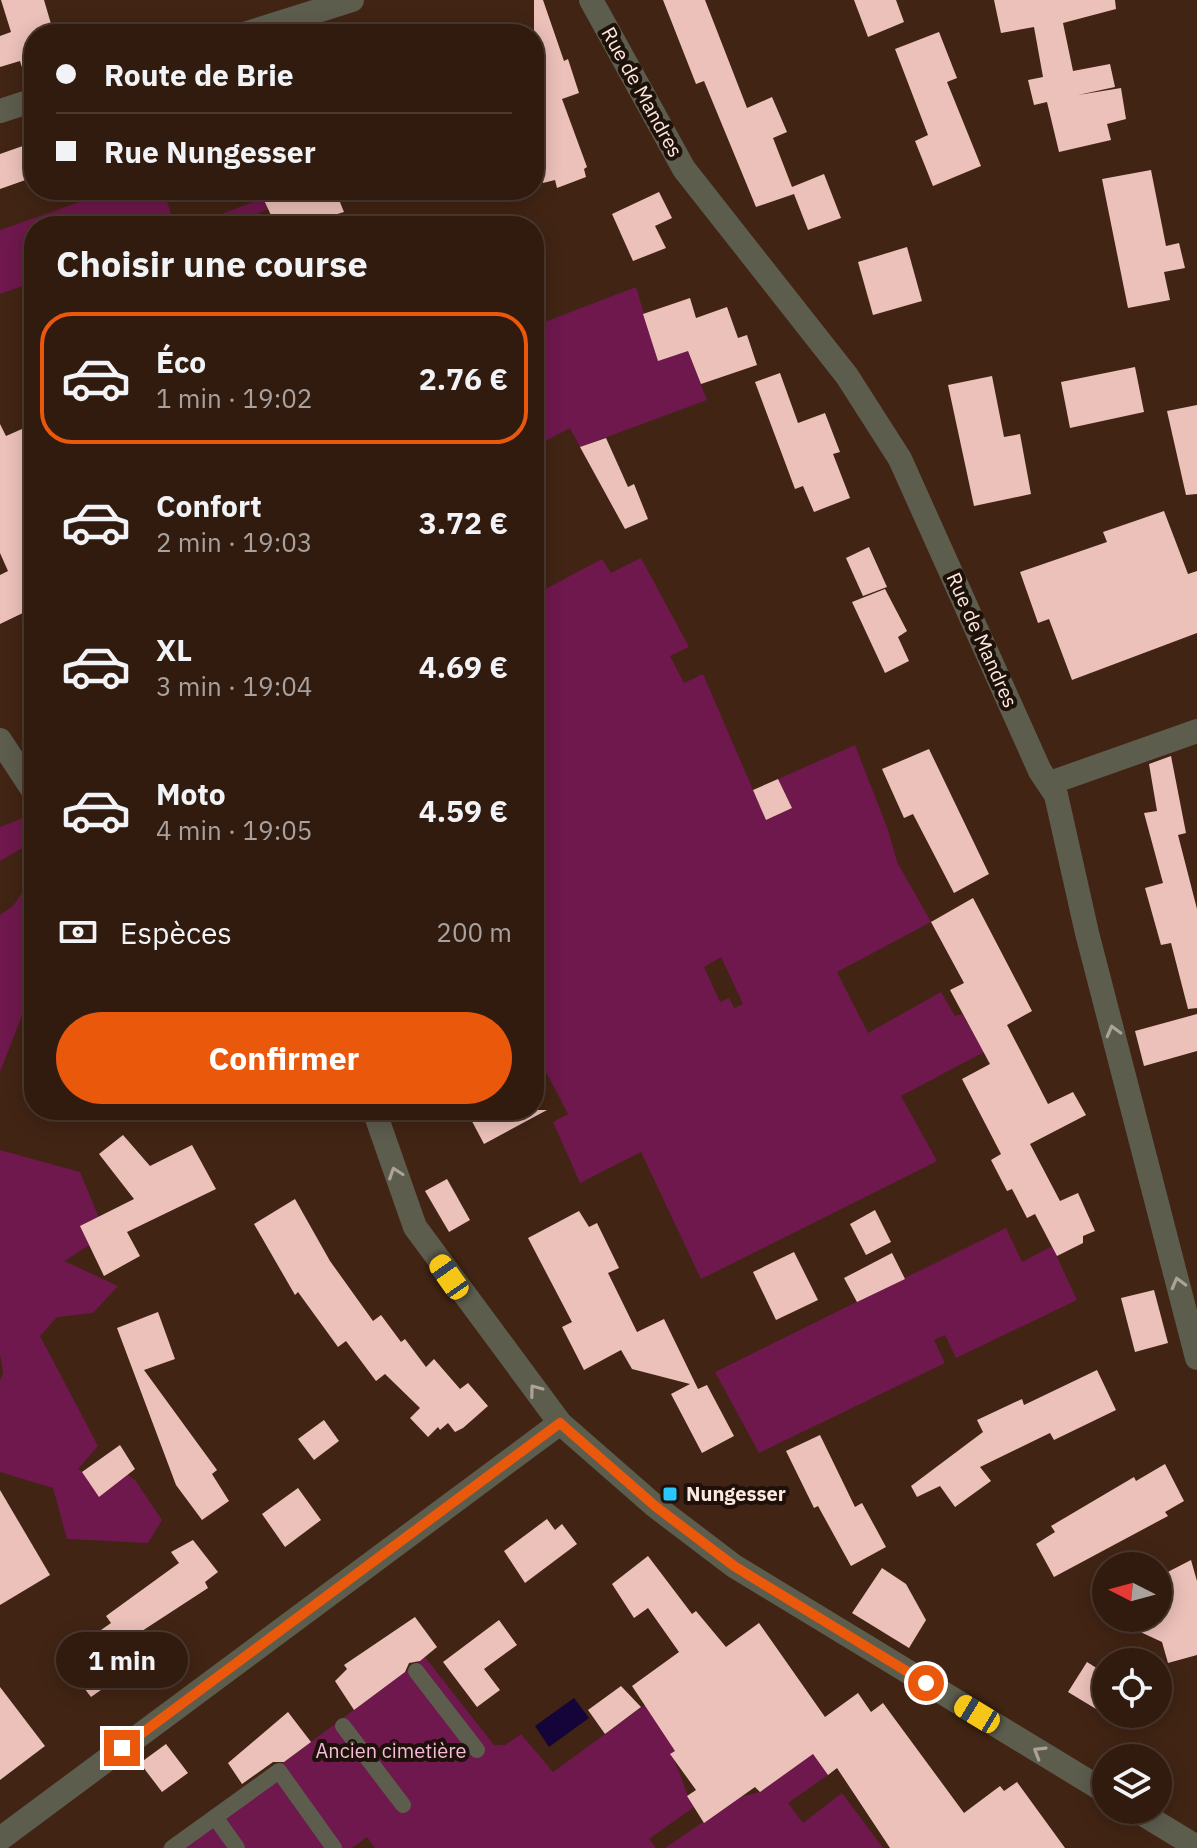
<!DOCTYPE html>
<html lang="fr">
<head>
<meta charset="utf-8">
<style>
	:root { --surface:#311b0f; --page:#392418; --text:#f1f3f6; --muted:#a8a19e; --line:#4c392f; --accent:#ea580c }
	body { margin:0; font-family:"IBM Plex Sans",sans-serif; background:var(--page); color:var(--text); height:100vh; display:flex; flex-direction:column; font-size:30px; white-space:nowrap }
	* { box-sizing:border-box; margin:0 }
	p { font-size:26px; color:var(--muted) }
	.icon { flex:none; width:44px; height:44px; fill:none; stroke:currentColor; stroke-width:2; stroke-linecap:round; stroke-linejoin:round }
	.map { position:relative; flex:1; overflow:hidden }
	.sheet { position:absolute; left:24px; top:216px; width:520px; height:904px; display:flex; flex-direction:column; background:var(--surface); border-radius:32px; box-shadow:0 4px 20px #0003,0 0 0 2px var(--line) }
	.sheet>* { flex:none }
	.hud { position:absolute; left:24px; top:24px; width:520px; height:176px; border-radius:32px; box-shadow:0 4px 20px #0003,0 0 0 2px var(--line); display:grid; align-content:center; height:176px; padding:0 32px; background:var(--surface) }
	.needle { width:52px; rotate:276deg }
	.buttons { position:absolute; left:1092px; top:1552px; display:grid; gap:16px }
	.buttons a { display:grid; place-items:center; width:80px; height:80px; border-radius:50%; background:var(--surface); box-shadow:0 4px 20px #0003,0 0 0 2px var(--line); font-size:40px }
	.end { position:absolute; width:36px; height:36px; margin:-18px; border:10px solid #ea580c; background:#fff; box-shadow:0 0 0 4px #fff }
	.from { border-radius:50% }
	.bubble { position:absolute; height:56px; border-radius:28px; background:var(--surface); box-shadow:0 4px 20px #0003,0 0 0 2px var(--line); font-size:26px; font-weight:700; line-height:56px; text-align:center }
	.car { position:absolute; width:24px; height:48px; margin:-24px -12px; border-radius:10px; box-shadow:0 0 6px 2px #0007; background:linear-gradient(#f5c518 24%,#345 0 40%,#f5c518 0 76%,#345 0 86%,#f5c518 0) }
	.hud b { display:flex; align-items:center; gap:28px; height:76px; font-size:30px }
	.hud b+b { border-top:2px solid var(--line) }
	.hud i { width:20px; height:20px; background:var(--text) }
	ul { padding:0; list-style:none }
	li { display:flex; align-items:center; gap:24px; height:132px; margin:0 16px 12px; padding:0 16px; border:4px solid transparent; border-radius:32px }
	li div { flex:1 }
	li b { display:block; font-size:30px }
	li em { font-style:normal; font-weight:700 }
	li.active { border-color:var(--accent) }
	li>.icon { width:72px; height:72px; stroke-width:1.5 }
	h2 { padding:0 32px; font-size:36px; line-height:96px }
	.pay { display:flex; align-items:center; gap:20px; height:88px; padding:0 32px; font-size:30px }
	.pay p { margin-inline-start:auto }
	.button { display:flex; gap:16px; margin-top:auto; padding:16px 32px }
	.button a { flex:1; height:92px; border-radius:48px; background:var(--accent); color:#fff; font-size:32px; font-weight:700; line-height:92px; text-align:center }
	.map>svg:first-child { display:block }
</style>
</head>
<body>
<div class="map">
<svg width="1197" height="1848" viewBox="0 0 1197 1848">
	<rect width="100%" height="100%" fill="#412414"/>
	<!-- green -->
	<g fill="#6e184d" fill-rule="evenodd">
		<path d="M114,190h49l12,36h-141v56l-34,12v-64z"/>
		<path d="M285,190l-17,19 -13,6 3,11h-69z"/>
		<path d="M636,287l22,73 30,-9 19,49 -127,47 -10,-19 -36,19v-121z"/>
		<path d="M641,558l48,89 -19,9 14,27 19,-9 63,146 26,-12 -14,-29 77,-34 33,85 9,32 34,60 -94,50 31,61 73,-41 14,24 7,-2 22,38 -83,44 36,65 -236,118 -60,-127 -61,31 -27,-61 15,-8 -34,-65v-149l4,-3 -4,-8v-294l68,-36 9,14zM721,957l22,47 -9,4 -5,-10 -9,4 -16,-35z"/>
		<path d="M23,818l11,12v11l-34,20v-34z"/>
		<path d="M34,875v120l-9,13 -25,64v-157l13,-9z"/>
		<path d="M0,1150l80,22 26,63 -42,26 54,25 -25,27 -36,4 -17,19 58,110 -20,23 23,14 13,-18 21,15 27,40 -14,23 -81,-4 -14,-51 -53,-16v-92l3,-7 -3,-19z"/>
		<path d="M1006,1228l16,34 30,-16 25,54 -121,58 -11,-23 -11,5 11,23 -186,90 -44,-81z"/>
		<path d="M425,1657l69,88h11l16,-11 32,38 133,-97 -11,76 -5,3c12,17 13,36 24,53l-45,32 7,9h-281l-8,-11 -15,11h-191l107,-74z"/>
		<path d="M813,1754l15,21 -40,28 15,20 39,-30 41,55h-218l75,-51 20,-5z"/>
	</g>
	<!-- water -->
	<path fill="#14043a" d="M574,1698l15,20 -40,29 -14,-21z"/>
	<!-- building -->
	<g fill="#ecc1ba">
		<path d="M1,0h43l10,34h-20v51l-6,1 -8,-25 -20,6v-31l11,-4z"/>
		<path d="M534,0h9l21,61 4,-2 11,34 -17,6 25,68 -3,2 2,8 -29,11 -2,-8 -12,3 -9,-27z"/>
		<path d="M663,0h42l42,108 25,-11 15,35 -14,6 19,49 32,-13 17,44 -33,12 -14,-36 -38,13 -52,-126 -8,3z"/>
		<path d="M854,0h42l8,22 -36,15z"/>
		<path d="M994,0h121l1,9 -53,14 10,48 37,-7 5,23 -37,8 43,-7 5,31 -19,5 4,16 -52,12 -12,-50 -13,3 -6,-25 15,-3 -9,-50 -33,6z"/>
		<path d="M939,32l18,46 -10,4 34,84 -48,20 -18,-45 13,-6 -33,-86z"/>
		<path d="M34,142v35l-34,12v-35z"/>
		<path d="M1151,170l15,76 13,-3 6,25 -21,4 6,28 -42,8 -26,-129z"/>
		<path d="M285,190h50l9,22 -10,3 -4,11h-54l-13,-28z"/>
		<path d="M659,192l13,26 -17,8 11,22 -33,13 -21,-47z"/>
		<path d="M907,247l15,54 -49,14 -15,-53z"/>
		<path d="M690,298l6,20 31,-11 11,31 9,-3 10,30 -56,19 -13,-33 -30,10 -15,-47z"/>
		<path d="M1135,367l9,45 -74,16 -9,-46z"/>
		<path d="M780,373l18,50 27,-10 15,39 -7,2 17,44 -36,14 -11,-26 -8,3 -40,-107z"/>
		<path d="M992,376l12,61 16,-3 11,60 -57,12 -26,-121z"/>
		<path d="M1197,405v89l-11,1 -19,-84z"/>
		<path d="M0,424l6,12 16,-7 12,27v16l-8,4 8,16v133l-7,-14 -27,13v-49l8,-4 -8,-18z"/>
		<path d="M606,438l22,49 6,-3 14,35 -23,10 -45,-82z"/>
		<path d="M1164,511l24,63 9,-3v62l-125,47 -23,-61 -11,4 -18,-51 87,-30 -4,-10z"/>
		<path d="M869,547l18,40 -24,9 -17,-38z"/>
		<path d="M885,589l22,42 -9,6 11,24 -24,12 -33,-71z"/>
		<path d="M929,749l60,125 -35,19 -41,-79 -9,4 -22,-49z"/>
		<path d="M1171,756l15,77 -8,2 19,74v99l-9,1 -17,-66 -10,2 -16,-57 18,-5 -19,-70 13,-2 -8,-47z"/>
		<path d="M778,779l14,29 -26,12 -13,-30z"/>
		<path d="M973,898l59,113 -25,14 41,79 25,-12 13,23 -56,29 30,57 18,-8 17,38 -12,5v7l-26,13 -22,-42 -8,4 -15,-29 -5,2 -16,-31 10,-6 -39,-75 28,-15 -40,-74 14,-7 -33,-61z"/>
		<path d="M1197,1014v37l-53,15 -9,-35z"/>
		<path d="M466,1110h81l-63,34z"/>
		<path d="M123,1135l27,31 42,-21 24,44 -89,43 13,24 -36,20 -24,-50 54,-27 -35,-45z"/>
		<path d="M447,1179l23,41 -21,12 -24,-41z"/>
		<path d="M295,1199l35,62 43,60 8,-6 20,27 4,-3 21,28 8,-8 26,30 8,-6 20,23 -25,22 -8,4 -7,-9 -8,7 -2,-3 -10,10 -18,-19 10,-10 -35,-34 -9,7 -30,-40 -8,6 -40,-55 -3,3 -41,-71z"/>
		<path d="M875,1210l16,32 -25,13 -16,-31z"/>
		<path d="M579,1211l10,16 8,-4 22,45 -11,5 29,59 27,-13 34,70 9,-4 27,51 -32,17 -31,-59 19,-10 -58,-15 -11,-19 -37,20 -22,-43 10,-5 -44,-84z"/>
		<path d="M794,1252l24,48 -42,20 -23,-48z"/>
		<path d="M892,1253l13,26 -48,23 -13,-24z"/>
		<path d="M1154,1290l14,53 -33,9 -14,-54z"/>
		<path d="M158,1312l17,47 -31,11 73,100 -5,4 17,27 -27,19 -26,-35 -59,-157z"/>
		<path d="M1097,1370l19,40 -62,30 -4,-7 -70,34 11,14 -36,26 -15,-21 -23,11 -6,-11 72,-54 -6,-12 45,-21 2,6z"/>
		<path d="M324,1420l15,21 -25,19 -16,-21z"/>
		<path d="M820,1435l35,72 7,-4 24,44 -35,19 -33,-60 -4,2 -28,-57z"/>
		<path d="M120,1445l15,24 -36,28 -17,-25z"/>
		<path d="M1165,1464l19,37 -19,11 3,4 -114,61 -18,-33 19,-12 -4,-6 83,-49 2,4z"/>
		<path d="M298,1488l23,32 -36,27 -23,-33z"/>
		<path d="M0,1490l50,85 -50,30z"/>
		<path d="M547,1519l8,11 7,-6 15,20 -52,39 -21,-32z"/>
		<path d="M193,1540l25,32 -13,10 3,6 -66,43 3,5 -29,19 12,16 -37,26 -30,-39 50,-35 -5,-7 73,-53 -8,-11z"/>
		<path d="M648,1556l44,58 4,-3 30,36 33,-24 66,94 33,-24 13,19 12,-9 81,110 36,-27 4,5 13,-9 48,66h-175l-53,-80 -9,7 -15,-21 -53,38 -5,-5 -51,36 -17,-27 9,-6 -26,-36 5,-3 -43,-65 47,-34 -31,-44 -14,10 -22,-34z"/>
		<path d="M1191,1560l6,21v74l-29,8 -6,-21 -52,-24h48v-41z"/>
		<path d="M882,1568l24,16 20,36 -17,28 -57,-35z"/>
		<path d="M415,1617l22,30 -17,14 -11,2 -4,9 -51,38 -19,-29 12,-12 -3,-4z"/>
		<path d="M499,1620l18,25 -33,24 16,21 -23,17 -34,-45z"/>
		<path d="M1087,1662l19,12v41l-38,-23z"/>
		<path d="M621,1686l20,21 -36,27 -17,-24z"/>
		<path d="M0,1687l45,59 -45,34z"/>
		<path d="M288,1712l23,30 -27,20h-11l-31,22 -14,-21z"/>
		<path d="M166,1744l22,29 -26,19 -22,-29z"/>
	</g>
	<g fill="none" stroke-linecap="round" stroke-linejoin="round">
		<!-- service -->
		<g stroke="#5d5d4e" stroke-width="16">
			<path d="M416,1671l61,79"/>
			<path d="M343,1726l60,79"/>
			<path d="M215,1817l22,31"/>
			<path d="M172,1848l107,-77 55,77"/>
		</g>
		<!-- minor -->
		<g stroke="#5d5d4e" stroke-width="24">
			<path d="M591,0l93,169 163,207 53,83 140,312 16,24 31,138 110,425"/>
			<path d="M244,34l108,-34"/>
			<path d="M0,111l34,-11"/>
			<path d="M1050,783l147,-52"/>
			<path d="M0,1839l560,-416"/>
		</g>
		<!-- tertiary -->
		<g stroke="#5d5d4e" stroke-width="24">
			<path d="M0,740l34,52"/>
			<path d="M374,1110l41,117 145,196 95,83 79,60 372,226"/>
			<path d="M1136,1810l61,37"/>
		</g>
	</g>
	<!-- one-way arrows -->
	<defs><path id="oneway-chevron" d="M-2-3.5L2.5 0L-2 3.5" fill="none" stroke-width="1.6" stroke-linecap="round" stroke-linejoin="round" transform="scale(2)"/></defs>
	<g stroke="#aca296">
		<use href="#oneway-chevron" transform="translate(1113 1031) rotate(-105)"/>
		<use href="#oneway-chevron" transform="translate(395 1173) rotate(-109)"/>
		<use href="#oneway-chevron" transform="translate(1178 1283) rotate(-105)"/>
		<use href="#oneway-chevron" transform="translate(535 1390) rotate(-127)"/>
		<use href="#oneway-chevron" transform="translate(1039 1752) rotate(-149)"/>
	</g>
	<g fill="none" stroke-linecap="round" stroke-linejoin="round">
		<!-- route -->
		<path stroke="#ea580c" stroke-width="10" d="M122,1748l438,-325 95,83 79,60 192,117"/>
	</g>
	<!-- markers -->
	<rect fill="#28c8ff" stroke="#1e110a" stroke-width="3" x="662" y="1486" width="16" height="16" rx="4"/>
	<g text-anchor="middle" stroke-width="8" stroke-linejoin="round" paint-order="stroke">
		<!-- street labels -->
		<g font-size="20" fill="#fce8de" stroke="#1e110a">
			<text transform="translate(642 92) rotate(61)" y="7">Rue de Mandres</text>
			<text transform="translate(982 640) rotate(66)" y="7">Rue de Mandres</text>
		</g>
		<!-- poi labels -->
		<g font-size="20" font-weight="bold" fill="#fce8de" stroke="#1e110a" text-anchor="start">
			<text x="686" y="1501">Nungesser</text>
		</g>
		<!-- park labels -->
		<g font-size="20" fill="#f5bbd8" stroke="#1e110a">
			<text x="391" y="1758">Ancien cimetière</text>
		</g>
	</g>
</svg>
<div class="buttons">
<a><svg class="needle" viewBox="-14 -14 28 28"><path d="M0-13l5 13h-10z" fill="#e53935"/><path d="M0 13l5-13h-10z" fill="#a8a19e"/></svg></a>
<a><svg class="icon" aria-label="locate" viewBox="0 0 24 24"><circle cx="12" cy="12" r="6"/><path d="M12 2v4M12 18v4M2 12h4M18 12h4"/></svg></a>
<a><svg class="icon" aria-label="layers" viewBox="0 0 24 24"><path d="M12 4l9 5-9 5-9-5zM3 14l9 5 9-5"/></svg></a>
</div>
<i class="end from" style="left:926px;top:1683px"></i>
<i class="end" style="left:122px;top:1748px"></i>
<div class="bubble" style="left:56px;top:1632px;width:132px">1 min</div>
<i class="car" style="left:449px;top:1277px;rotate:325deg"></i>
<i class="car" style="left:977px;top:1714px;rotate:301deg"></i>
<div class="hud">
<b><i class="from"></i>Route de Brie</b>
<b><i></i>Rue Nungesser</b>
</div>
<section class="sheet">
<h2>Choisir une course</h2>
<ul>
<li class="active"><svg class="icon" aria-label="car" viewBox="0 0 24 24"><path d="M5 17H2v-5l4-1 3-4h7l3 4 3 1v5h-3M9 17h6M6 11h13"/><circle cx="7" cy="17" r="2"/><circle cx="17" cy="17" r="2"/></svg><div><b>Éco</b><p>1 min · 19:02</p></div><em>2.76 €</em></li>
<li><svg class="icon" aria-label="car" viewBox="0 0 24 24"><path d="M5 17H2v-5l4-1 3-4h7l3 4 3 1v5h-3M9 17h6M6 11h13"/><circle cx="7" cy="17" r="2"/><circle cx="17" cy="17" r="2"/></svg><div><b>Confort</b><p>2 min · 19:03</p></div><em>3.72 €</em></li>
<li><svg class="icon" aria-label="car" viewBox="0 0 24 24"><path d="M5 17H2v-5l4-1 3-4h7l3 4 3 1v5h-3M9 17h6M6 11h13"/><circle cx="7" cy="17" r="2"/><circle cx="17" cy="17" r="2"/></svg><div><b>XL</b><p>3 min · 19:04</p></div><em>4.69 €</em></li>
<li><svg class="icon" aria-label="car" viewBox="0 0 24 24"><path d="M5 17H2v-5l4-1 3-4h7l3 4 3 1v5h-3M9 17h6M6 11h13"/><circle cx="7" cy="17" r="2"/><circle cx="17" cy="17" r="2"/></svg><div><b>Moto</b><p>4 min · 19:05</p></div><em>4.59 €</em></li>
</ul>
<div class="pay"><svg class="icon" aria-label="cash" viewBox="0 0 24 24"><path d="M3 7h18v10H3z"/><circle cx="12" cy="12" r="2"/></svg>Espèces<p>200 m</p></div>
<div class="button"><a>Confirmer</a></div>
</section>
</div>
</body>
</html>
